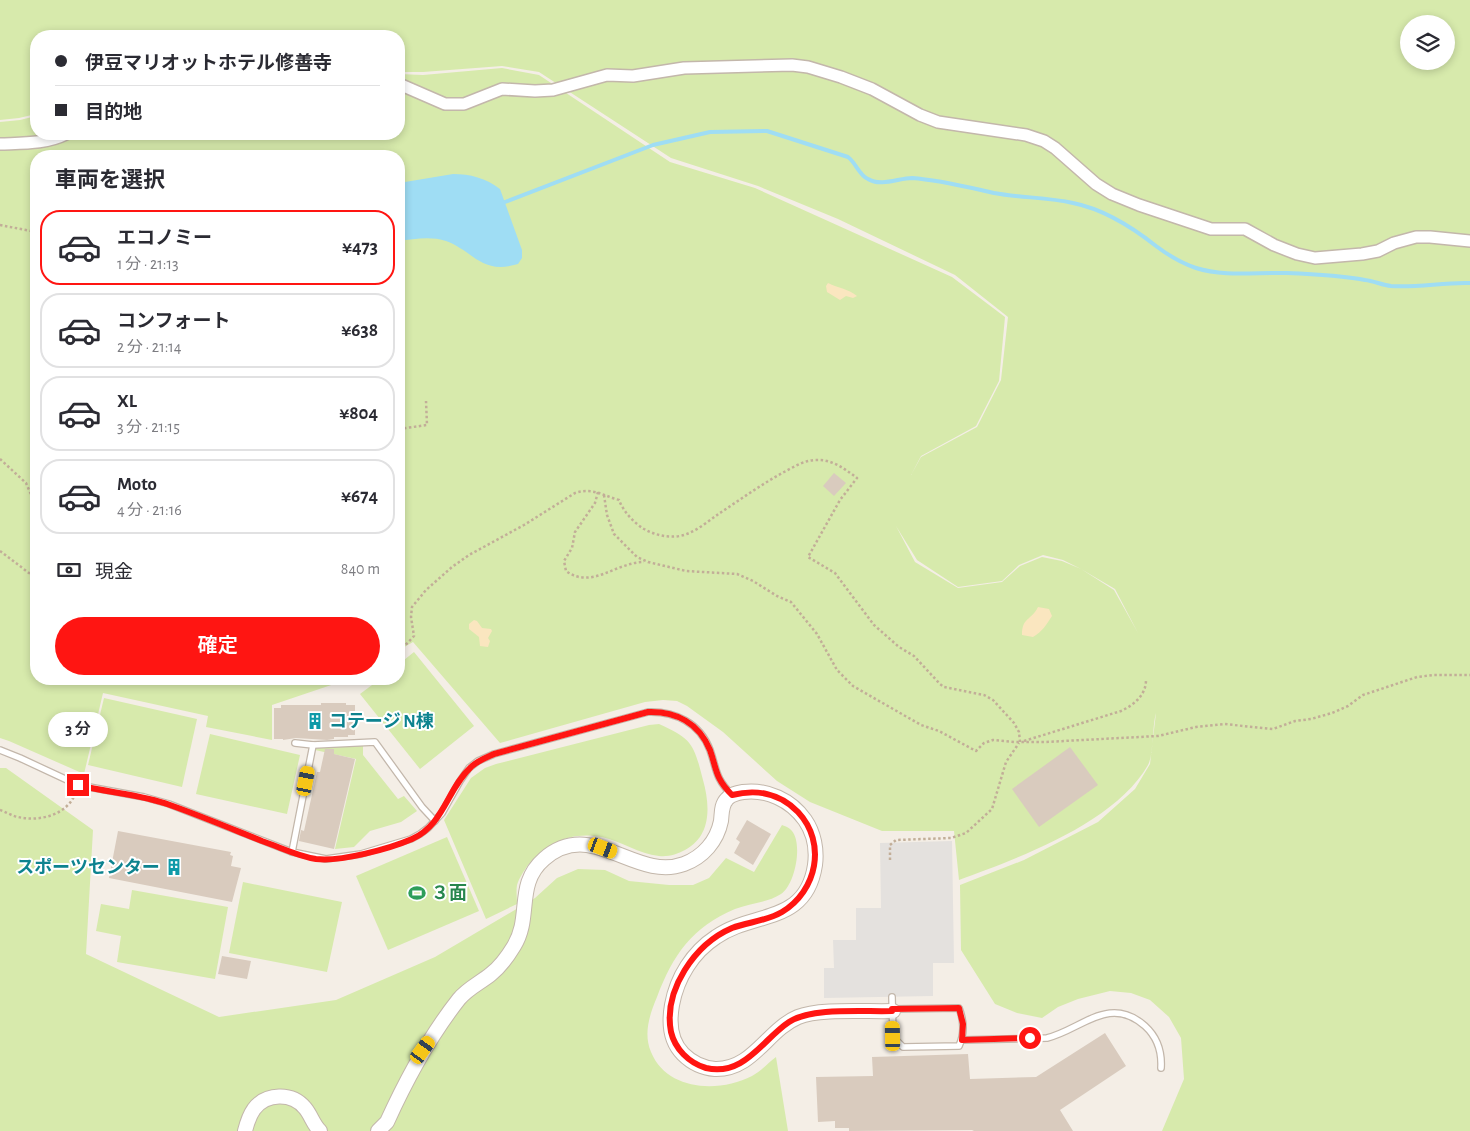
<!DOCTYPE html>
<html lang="ja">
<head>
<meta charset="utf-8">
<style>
	:root { --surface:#fff; --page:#f2f2f3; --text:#2b2b33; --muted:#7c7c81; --line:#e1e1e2; --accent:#ff1512 }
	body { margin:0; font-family:"Alegreya Sans","Noto Sans JP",sans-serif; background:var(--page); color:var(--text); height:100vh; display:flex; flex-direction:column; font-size:19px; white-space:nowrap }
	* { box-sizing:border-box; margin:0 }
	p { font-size:16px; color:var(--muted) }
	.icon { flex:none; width:28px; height:28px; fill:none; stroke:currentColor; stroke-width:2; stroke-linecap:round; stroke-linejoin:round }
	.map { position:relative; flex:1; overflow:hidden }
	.sheet { position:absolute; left:30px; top:150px; width:375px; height:535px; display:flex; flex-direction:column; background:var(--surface); border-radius:20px; box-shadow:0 2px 8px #0003 }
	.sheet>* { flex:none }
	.guide { position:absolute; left:30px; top:30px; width:375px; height:110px; border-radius:20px; box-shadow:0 2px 8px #0003; display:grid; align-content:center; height:110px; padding:0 25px; background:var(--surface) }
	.controls { position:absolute; left:1400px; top:15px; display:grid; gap:10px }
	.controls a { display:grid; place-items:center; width:55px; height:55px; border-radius:50%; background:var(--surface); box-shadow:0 2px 8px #0003; font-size:25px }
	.end { position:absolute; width:22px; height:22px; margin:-11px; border:6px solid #ff1512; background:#fff; box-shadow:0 0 0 2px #fff }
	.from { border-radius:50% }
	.bubble { position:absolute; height:35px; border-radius:18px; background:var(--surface); box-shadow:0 2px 8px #0003; font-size:16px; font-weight:600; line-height:35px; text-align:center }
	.car { position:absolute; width:15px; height:30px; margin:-15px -8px; border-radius:6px; box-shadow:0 0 4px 1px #0007; background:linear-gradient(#f5c518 24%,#345 0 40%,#f5c518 0 76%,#345 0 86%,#f5c518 0) }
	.guide b { display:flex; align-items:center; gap:18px; height:48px; font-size:19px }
	.guide b+b { border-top:1px solid var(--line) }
	.guide i { width:12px; height:12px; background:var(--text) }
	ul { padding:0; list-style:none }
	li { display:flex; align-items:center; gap:15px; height:75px; margin:0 10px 8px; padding:0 15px; border:2px solid var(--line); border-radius:20px }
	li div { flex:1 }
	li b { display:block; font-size:19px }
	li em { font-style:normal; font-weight:600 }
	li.selected { border-color:var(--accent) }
	li>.icon { width:45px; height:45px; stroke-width:1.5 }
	h2 { padding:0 25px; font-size:22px; line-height:60px }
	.pay { display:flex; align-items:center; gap:12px; height:55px; padding:0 25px; font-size:19px }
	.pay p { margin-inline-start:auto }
	.action { display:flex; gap:10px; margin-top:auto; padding:10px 25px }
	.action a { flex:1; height:58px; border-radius:30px; background:var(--accent); color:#fff; font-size:20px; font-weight:600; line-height:58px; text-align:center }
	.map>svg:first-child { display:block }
</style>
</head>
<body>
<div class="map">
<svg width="1470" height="1131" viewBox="0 0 1470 1131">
	<rect width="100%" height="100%" fill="#f4eee6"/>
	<!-- green -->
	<g fill="#d7eaac" fill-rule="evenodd">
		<path d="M0,0h1470v1131h-308l22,-52 -3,-41 -12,-21 -19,-17 -19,-7 -21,-2 -32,8 -20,8 -16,11 -25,-5 -22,-9 -34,-54 -1,-65 64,-25 74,-38 37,-33 15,-25 6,-51c-4,14 -2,41 -8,52 -33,58 -129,93 -189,115l-5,-49h-72l-72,-29 -33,-21 -54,-49 -36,-26 -10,-5 -14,-1 -18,2 -145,41 -87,-101 -14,8v-494h-363v523h313l-77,26v35l-66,-13 2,-11 -105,-23 -19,81 -75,-33 -9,-3v-616l20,-2 16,-4v18h363v-60l24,1 79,-7 37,7 131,87 85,26 197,89 53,40 -6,64 -23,45 -55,30 -10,19 10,-18 56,-30 24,-47 7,-63 -53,-42 -117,-56 -80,-33 -87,-28 -132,-86 -37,-6 -79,6h-24v-36h-363v78l-17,4 -19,2zM1409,24h37v37h-37zM896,526l21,34 41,27 44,-6 17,-16 24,-10 20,5 18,9 34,20 23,44 -24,-43 -33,-21 -19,-8 -20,-4 -22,9 -18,16 -44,6 -43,-26z"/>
		<path d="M414,652l60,74 -54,43 -60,-75 20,-15h19v-15z"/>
		<path d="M104,698l93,21 -15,68 -94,-22z"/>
		<path d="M659,724c34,15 35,21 44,56 7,25 9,56 -18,70 -8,4 -16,7 -26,6 -20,-2 -38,-15 -57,-19 -30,-6 -55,5 -74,28 -4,6 -9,13 -11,20 -1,6 0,13 0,19l-31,15 -42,-99 27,-42 14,-10 11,-4 153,-39z"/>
		<path d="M210,734l90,21 -13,59 -91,-20z"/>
		<path d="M363,746v9l35,44 6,-3 13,15 -16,11 -31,9 -16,16 -19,2 21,-90 -41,-9 1,-3z"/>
		<path d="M0,768h6l87,62 -7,124 133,63 117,-17 99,-43 100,-59 22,-20 21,-9 27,1 24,11 40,4h24l16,-7 17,-20 28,14 28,-47c3,1 8,3 10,6 11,13 3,54 -11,63 -14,9 -31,9 -46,15 -43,18 -62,46 -78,88 -7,17 -14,36 -6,55 16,39 68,41 101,24 9,-5 16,-13 24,-19l12,74h-788z"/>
		<path d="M447,837l32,74 -91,39 -32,-74z"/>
		<path d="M243,882l99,20 -15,70 -98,-19z"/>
		<path d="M132,890l96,17 -13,72 -98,-17 4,-26 -25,-5 5,-27 28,5z"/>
	</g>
	<!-- sand -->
	<g fill="#fae6bf">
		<path d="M828,283c10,5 21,6 29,13l-4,2 -7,-2 -6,4 -13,-8 -1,-6z"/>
		<path d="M1038,607l11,2 3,7c-6,9 -9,15 -19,21l-11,-2c0,-18 9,-14 16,-28z"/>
		<path d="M474,620l3,1 5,7 9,1 1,2 -4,7 2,3 -2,6 -8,-1 -1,-9 -10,-8v-5z"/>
	</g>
	<!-- parking -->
	<path fill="#e4e1de" d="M952,841l2,122h-21v33l-109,2v-30h10l-1,-28h23v-32h25l-1,-65z"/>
	<!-- water -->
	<path fill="#9fddf4" d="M453,174c17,0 33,4 47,15l22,61v8l-4,6c-37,11 -43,-12 -72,-23 -15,-5 -32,-2 -47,0v-58z"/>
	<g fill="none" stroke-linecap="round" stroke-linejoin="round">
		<!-- stream -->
		<path stroke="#9fddf4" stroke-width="4" d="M505,202l148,-57 57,-13 57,-1 81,26c8,6 11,18 20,22 13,8 31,-1 44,-1 28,2 55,9 82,15 26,5 53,4 79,10 30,6 59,24 83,43 12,9 25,17 40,22 28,9 61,4 90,5 26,1 53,2 79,7 9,1 17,5 26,6 26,2 53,-4 79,-3"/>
	</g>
	<!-- building -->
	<g fill="#d9cbbe">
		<path d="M834,473l12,10 -12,13 -11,-10z"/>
		<path d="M321,703h25v2h9v30h-7v2h-14v2l-7,1 -31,-2 -13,2v-1h-9v-31h7v-3h40z"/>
		<path d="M1070,747l28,38 -59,42 -27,-38z"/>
		<path d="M325,749h9v5l21,5 -21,90 -35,-8 2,-11 3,1 13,-59h3z"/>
		<path d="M747,820l24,14 -18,31 -19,-12 6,-11 -4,-3z"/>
		<path d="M118,831l113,21 -1,3 3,1 -2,10 10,2 -9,34 -123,-24z"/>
		<path d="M222,956l29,5 -4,18 -29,-5z"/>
		<path d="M1105,1033l21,33 -66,44 13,21h-99l-2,-1 -123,1v-3h-14v-7l-17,1 -2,-45 57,-1 -1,-19 96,-3 2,25 66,-2z"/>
	</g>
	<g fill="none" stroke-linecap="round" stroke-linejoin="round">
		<!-- service casing -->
		<g stroke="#c3b7ab" stroke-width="8">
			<g id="service">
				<path d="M295,743l18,2 62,-3 47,65 13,14"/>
				<path d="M0,750l20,8 58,27 66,12 25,7 123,48 34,7 35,-5 50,-15 9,-5 8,-6 14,-15 18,-32 9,-13 9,-7 16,-7 154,-42c27,-1 52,11 62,38 7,20 5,28 22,45"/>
				<path d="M292,852l21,-107"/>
				<path d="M892,997l1,40 10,10 56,-1c6,-13 5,-25 0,-38l-65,1"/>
				<path d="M962,1040l85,-2c34,-8 62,-44 98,-12 12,11 17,26 16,42"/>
			</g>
		</g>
		<!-- minor casing -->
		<g stroke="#c3b7ab" stroke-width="14">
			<g id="minor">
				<path d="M399,84l46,20h19l38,-15 33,2 18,-1 54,-15 26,1 51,-8 108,-3 16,2 33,10 31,12 48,26 18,7 88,13 18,6 11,7 41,36 16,10 27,11 72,24h34l29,16 23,9 18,4 47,-4 16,-3 16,-8 22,-6h14l40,4"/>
				<path d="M0,144c23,-1 46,0 66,-10"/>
			</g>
		</g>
		<!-- tertiary casing -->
		<g stroke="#c3b7ab" stroke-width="16">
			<g id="tertiary">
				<path d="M245,1131c2,-8 4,-15 9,-22 12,-16 38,-17 51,-1 6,7 8,16 15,23"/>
				<path d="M378,1131l9,-9c20,-44 42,-85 72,-123 9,-11 21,-16 32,-25 10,-8 17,-18 23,-28 18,-29 1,-62 30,-87 48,-42 91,23 140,5 19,-7 33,-23 37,-43 1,-8 0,-16 6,-22 4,-5 10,-6 16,-7 24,-3 48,8 62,28 9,13 12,30 10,45 -9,60 -62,46 -99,72 -23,15 -39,40 -44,68 -3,17 -2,36 11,49 9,9 20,14 32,15 38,1 52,-39 83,-52 21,-9 70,-5 95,-6"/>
			</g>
		</g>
		<!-- path -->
		<g stroke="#c2ae98" stroke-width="2.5" stroke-dasharray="2.5 2.5" stroke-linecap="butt">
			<path d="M0,225l36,7"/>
			<path d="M399,429l28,-4 -1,-24"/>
			<path d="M0,459l26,24 10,23"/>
			<path d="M598,492l-3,11 -20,29 -3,16 -8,13 2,10c26,19 50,-9 78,-9"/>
			<path d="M604,495l3,20 7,19 23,23 11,5 38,9 51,3 16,7 24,15 14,6 26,32 20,36 16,16 68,39 18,6 37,20 8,-8 9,-3 21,2h31l113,-6 38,-9 28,-3 49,5 22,-8 16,-2 21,-6 16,-7 15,-11 54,-18 17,-2h36"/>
			<path d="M0,551l29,22 7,3"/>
			<path d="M399,652l15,-16 -3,-19 1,-10 14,-17 26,-23 17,-12 55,-30 51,-32c17,-6 29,3 44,7 4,11 15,23 25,29 11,6 23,9 36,7 15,-3 28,-15 40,-23 21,-14 42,-29 64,-41 10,-5 20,-12 32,-12 16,-1 29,9 41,18l-17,22 -32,57 27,16 39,52 25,22 15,9 26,28 4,3 40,8 9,5 21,23 5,9 1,10"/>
			<path d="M1024,741l97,-30c13,-6 25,-16 25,-31"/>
			<path d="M0,810c6,2 12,6 18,7 21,5 49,-2 57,-23"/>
			<path d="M890,860v-15l6,-5 55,-2 15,-5 26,-24 14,-47 13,-19"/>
		</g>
		<!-- service -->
		<use href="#service" stroke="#fff" stroke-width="5.5"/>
		<!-- minor -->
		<use href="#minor" stroke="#fff" stroke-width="11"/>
		<!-- tertiary -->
		<use href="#tertiary" stroke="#fff" stroke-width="14"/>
	</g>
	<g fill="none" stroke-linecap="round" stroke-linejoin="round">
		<!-- route -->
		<path stroke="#ff1512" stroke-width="6" d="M78,785c31,8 63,9 92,20 31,11 62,24 92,36 18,6 35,15 54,18 24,3 73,-10 96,-20 32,-14 35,-50 59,-72 6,-6 14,-9 23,-13l154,-42c28,-1 51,11 62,38 7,20 5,28 22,45 24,-6 48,-2 66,17 29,31 19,79 -16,100 -15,9 -34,10 -50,16 -37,16 -69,62 -61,104 4,17 18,31 35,36 38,9 57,-29 83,-46 23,-15 75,-10 103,-11v-2l67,-1 4,16 -1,16 68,-2"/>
	</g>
	<!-- icons -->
	<defs>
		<g id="building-bare" transform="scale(1.35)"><path d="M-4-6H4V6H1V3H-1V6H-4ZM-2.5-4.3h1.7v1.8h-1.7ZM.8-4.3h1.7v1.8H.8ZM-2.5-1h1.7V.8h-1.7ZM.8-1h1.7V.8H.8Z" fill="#0f9aa8" stroke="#fff" stroke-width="2.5" paint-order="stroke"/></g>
		<g id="stadium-bare" transform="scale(1.35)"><path d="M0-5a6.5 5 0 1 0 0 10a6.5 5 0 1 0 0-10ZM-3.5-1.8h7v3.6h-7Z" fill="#2e9e5b" stroke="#fff" stroke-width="2.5" paint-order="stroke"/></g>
	</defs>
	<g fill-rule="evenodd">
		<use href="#building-bare" x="315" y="721"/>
		<use href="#building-bare" x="174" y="867"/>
		<use href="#stadium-bare" x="417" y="893"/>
	</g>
	<g text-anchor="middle" stroke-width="4" stroke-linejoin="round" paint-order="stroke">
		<!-- culture labels -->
		<g font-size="18" font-weight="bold" fill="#0d838f" stroke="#fff" text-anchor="start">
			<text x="329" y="727">コテージ N棟</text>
			<text x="160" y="873" text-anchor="end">スポーツセンター</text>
		</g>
		<!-- leisure labels -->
		<g font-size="18" font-weight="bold" fill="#27864d" stroke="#fff" text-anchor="start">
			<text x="431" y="899">３面</text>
		</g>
	</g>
</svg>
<div class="controls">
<a><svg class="icon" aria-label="layers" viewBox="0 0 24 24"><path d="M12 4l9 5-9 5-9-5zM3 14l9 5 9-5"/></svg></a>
</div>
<i class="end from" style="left:1030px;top:1038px"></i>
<i class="end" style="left:78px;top:785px"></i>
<div class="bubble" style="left:48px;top:712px;width:60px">3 分</div>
<i class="car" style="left:306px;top:781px;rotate:11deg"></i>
<i class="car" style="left:603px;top:848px;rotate:111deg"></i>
<i class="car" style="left:893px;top:1036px;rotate:359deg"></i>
<i class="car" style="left:423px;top:1050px;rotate:36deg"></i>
<div class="guide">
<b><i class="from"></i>伊豆マリオットホテル修善寺</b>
<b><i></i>目的地</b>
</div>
<section class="sheet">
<h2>車両を選択</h2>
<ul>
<li class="selected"><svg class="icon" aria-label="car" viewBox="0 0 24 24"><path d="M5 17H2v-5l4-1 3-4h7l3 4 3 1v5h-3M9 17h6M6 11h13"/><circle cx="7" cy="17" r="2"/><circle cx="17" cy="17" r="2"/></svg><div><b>エコノミー</b><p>1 分 · 21:13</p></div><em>¥473</em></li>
<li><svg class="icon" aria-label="car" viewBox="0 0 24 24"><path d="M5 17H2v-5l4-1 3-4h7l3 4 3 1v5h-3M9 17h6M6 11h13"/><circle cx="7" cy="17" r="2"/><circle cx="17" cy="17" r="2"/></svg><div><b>コンフォート</b><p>2 分 · 21:14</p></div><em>¥638</em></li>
<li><svg class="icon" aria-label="car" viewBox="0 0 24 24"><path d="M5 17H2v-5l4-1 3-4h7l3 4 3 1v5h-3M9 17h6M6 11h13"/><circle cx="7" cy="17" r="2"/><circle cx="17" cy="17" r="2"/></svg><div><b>XL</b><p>3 分 · 21:15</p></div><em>¥804</em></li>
<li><svg class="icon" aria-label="car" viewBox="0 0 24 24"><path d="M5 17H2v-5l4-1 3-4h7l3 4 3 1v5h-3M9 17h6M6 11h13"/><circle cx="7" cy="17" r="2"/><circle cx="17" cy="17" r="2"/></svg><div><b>Moto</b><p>4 分 · 21:16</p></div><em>¥674</em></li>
</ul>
<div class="pay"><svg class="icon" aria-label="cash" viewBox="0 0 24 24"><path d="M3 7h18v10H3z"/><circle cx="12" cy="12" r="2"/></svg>現金<p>840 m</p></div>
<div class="action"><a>確定</a></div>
</section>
</div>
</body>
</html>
